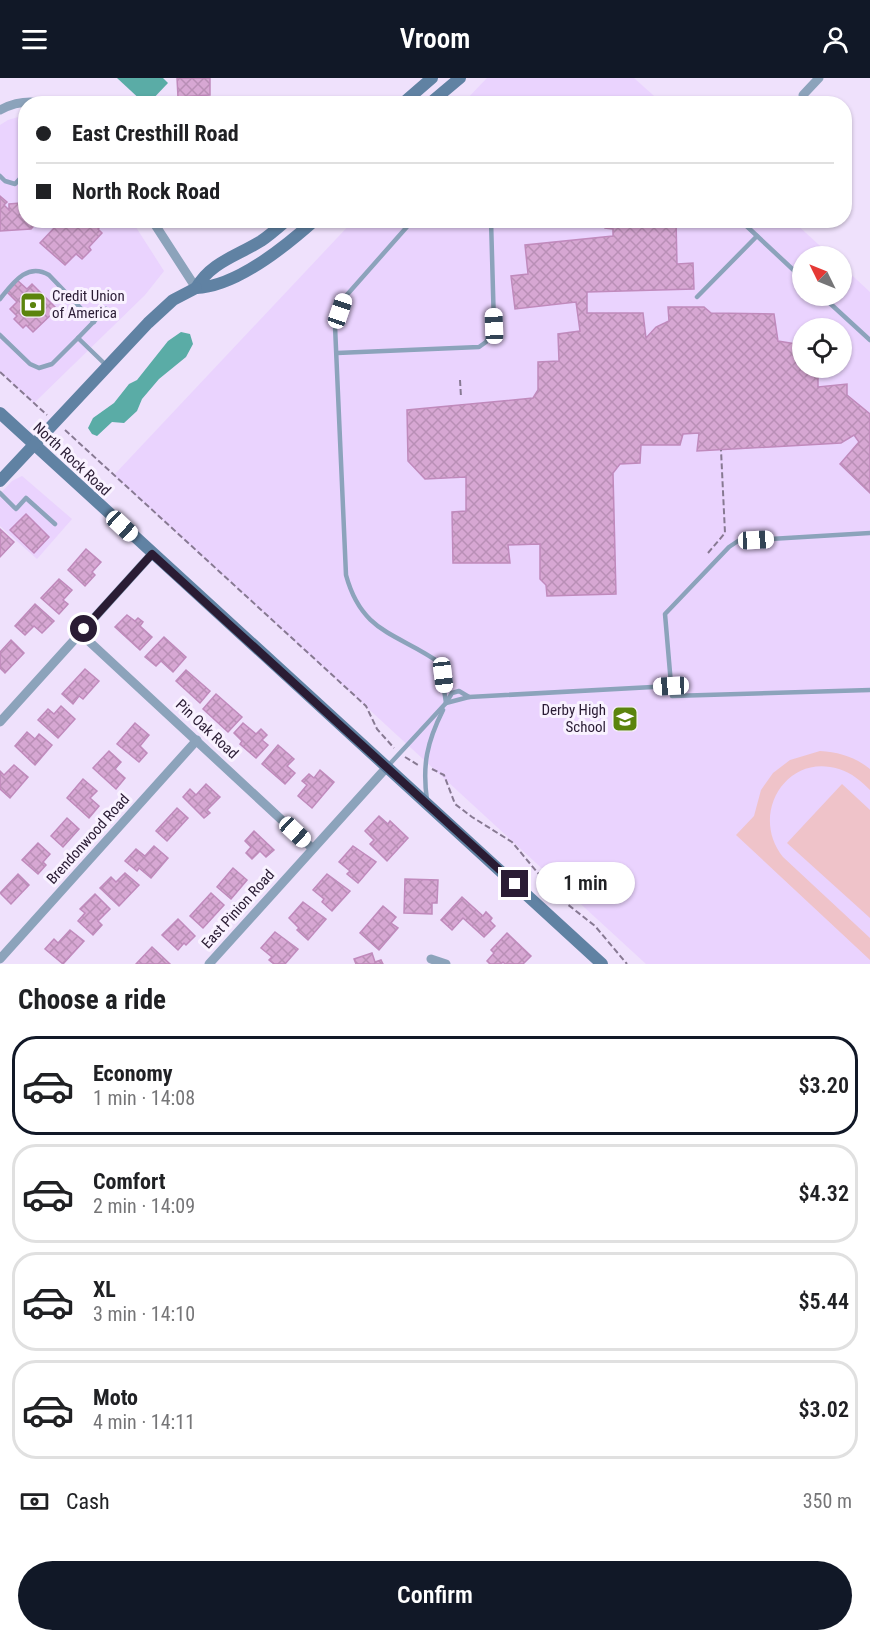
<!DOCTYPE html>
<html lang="en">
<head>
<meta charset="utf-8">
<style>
	:root { --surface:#fff; --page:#f2f2f2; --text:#202124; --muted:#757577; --line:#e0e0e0; --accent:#111827 }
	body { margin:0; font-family:"Roboto Condensed",sans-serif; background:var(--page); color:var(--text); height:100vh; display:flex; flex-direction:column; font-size:22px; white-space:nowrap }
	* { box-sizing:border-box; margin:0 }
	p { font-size:20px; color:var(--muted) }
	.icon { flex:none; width:33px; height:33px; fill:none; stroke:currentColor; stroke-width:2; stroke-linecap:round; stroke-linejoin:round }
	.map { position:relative; height:886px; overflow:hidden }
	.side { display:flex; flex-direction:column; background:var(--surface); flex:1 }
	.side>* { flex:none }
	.guide { position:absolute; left:18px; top:18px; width:834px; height:132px; border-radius:24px; box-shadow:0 2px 4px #0004; display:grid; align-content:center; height:132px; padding:0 18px; background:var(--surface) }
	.needle { width:39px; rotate:313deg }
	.controls { position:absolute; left:792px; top:168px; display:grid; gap:12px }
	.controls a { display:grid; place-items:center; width:60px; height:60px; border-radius:50%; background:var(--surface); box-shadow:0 2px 4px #0004; font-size:30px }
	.end { position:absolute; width:27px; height:27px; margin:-14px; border:8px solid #2a1c34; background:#fff; box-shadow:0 0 0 3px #fff }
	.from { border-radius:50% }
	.bubble { position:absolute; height:42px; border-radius:21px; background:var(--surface); box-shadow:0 2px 4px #0004; font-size:20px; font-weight:600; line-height:42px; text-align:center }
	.car { position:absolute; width:18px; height:36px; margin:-18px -9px; border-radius:8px; box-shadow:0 0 4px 2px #0007; background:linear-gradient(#fff 24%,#345 0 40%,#fff 0 76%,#345 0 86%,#fff 0) }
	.guide b { display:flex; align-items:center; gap:21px; height:57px; font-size:22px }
	.guide b+b { border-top:2px solid var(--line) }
	.guide i { width:15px; height:15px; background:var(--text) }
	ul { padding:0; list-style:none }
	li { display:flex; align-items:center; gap:18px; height:99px; margin:0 12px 9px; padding:0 6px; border:3px solid var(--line); border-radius:24px }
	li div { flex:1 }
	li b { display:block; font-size:22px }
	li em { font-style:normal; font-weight:600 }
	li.selected { border-color:var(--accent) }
	li>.icon { width:54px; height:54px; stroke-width:1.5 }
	h2 { padding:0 18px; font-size:27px; line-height:72px }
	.pay { display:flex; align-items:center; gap:15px; height:66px; padding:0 18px; font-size:22px }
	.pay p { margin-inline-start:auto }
	.cta { display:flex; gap:12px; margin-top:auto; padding:12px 18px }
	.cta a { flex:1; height:69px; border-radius:36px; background:var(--accent); color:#fff; font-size:24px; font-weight:600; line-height:69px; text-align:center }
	header { display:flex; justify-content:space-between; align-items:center; height:78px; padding:0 18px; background:var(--accent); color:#fff; font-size:27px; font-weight:600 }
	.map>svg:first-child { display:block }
</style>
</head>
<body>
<header><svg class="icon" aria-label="menu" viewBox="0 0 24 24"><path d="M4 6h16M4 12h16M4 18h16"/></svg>Vroom<svg class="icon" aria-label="person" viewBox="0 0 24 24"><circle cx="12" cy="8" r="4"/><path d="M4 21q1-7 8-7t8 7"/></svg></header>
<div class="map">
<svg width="870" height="886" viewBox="0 0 870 886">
	<defs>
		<pattern id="building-cross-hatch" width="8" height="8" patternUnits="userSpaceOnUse" patternTransform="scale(1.5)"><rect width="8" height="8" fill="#d7a7d3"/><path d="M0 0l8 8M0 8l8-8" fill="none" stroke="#b98fb6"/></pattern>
	</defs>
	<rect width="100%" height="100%" fill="#efe1fc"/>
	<!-- built -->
	<g fill="#ead3fe" fill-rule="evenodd">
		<path d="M487,0h147l28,25h-199z"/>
		<path d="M25,37l1,105 106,1 32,50 -19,24 -111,108 -34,-31v-247l8,-5z"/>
		<path d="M353,143h440l38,35h-29v40h40v-30l28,26v672h-224l-532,-489zM802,250h40v40h-40z"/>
		<path d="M22,398l50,43 -35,40 -37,-33v-32l12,-13z"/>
	</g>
	<!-- pitch -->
	<g fill="#efc3c9">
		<path d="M820,673c19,1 35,6 50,18v21c-9,-9 -18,-17 -31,-21 -53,-17 -90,46 -56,88l87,81v22l-134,-125 18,-19 7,-26 12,-17 17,-13z"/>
		<path d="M842,706l28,26v108l-83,-75z"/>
	</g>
	<!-- water -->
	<g fill="#5aaca6">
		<path d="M117,0h46l5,5 -19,20h-5z"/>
		<path d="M181,254l9,2 3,10 -7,13 -27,22 -17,20 -5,12 -13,12 -12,-1 -15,14 -5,-2 -4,-6 5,-10 21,-15 15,-19 8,-4 31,-39z"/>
	</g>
	<!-- building -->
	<g fill="url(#building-cross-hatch)" stroke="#c08abc" stroke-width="1.5">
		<path d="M177,0h33v17l-32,2z"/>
		<path d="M0,118l7,6 -3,3 5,5v-6l11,-1v4l6,-5v18h13l-8,9 -31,2z"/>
		<path d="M56,142h48l1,2 -7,7 4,4 -13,14 2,3 -9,9 -6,-5 -11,11 -25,-22 15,-16 -3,-3z"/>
		<path d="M605,142h71l1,44 16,-1 1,26 -107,3v21h56l3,25 10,-11 13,-6 -1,-14h36l7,6 63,1 4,27 24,4v23h16v19l29,-3v11l23,19v79l-30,-29 19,-22 -5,-7 -13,8 -144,8 2,-18 -16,1 -3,11h-39l-1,18 -20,1 -7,9 3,121 -69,2 -1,-11 -6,-6v-35l-32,1 2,18h-57l-1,-51 14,-1v-34l-41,2 -17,-18 -1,-51 126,-12 5,-8v-28l21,-1 -1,-27 22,-3 -4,-29 -61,7 -4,-33 17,-2 -3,-29 88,-9v-7l-8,-1z"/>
		<path d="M17,202l10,9 5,-5 25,25 -24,23 -7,-7 -3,3 -9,-9 3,-3 -7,-7 7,-7 -11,-11z"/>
		<path d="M26,436l23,23 -15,16 -24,-23z"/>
		<path d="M0,451l14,13 -14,15z"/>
		<path d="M86,471l15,13 -9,10 3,3 -10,11 -17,-16z"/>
		<path d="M59,501l13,11 -9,10 5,4 -9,10 -18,-16z"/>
		<path d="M35,526l19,17 -12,12 -8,-7 -9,9 -10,-9z"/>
		<path d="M127,537l8,6 3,-3 5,4 -3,4 12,11 -12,13 -25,-23z"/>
		<path d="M164,559l22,20 -13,15 -12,-11 -5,5 -11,-9z"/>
		<path d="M11,562l13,13 -19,20 -5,-5v-16z"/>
		<path d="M85,591l14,12 -16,18 -4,-3 -6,8 -11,-10z"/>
		<path d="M186,592l24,21 -10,12 -24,-22z"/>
		<path d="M216,616l26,23 -14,15 -25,-23z"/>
		<path d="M61,628l14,13 -17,19 -20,-18 10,-11 6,5z"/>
		<path d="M135,645l14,12 -9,11 7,7 -8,9 -22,-18z"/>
		<path d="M243,645l13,11 5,-5 6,6 -5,5 6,5 -12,13 -16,-14 2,-3 -8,-8z"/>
		<path d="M27,654l8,7 4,-5 13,11 -17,20 -20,-19z"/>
		<path d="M278,667l16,14 -7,7 8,7 -10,11 -23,-20z"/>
		<path d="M109,673l12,11 -6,7 10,9 -9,11 -23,-21z"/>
		<path d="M14,687l14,12 -18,21 -10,-9v-18l4,4z"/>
		<path d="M320,692l14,12 -22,26 -14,-12 9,-11 -5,-4 7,-7 5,4z"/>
		<path d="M83,701l14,12 -7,7 9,8 -10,12 -22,-20z"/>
		<path d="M206,706l14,13 -13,13 3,3 -6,5 -21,-21 7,-8 6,6z"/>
		<path d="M177,730l11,10 -21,23 -11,-10z"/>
		<path d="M379,738l9,8 2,-3 18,17 -21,23 -17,-17 4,-4 -9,-9z"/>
		<path d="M67,740l12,11 -16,18 -12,-11z"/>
		<path d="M254,753l20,19 -8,7 -6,-6 -8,8 -6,-6 5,-6 -6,-6z"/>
		<path d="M38,765l12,11 -7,8 3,3 -8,9 -16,-14z"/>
		<path d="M154,768l14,12 -17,20 -12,-10 -2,3 -12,-10 11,-12 9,7z"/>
		<path d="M353,768l23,16 -18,21 -11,-9 3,-3 -11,-9z"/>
		<path d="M233,790l14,12 -16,19 -14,-12z"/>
		<path d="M125,795l14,12 -20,21 -19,-18 11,-11 5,5z"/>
		<path d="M18,796l11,11 -18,19 -11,-11z"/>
		<path d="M327,796l23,17 -18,20 -10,-9 2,-3 -11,-9z"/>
		<path d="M405,801l33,1 -1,23h-5v11l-28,-1z"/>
		<path d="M211,815l13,12 -21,23 -13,-12z"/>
		<path d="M95,816l15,15 -12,12 4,4 -9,10 -15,-14 7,-8 -5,-4z"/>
		<path d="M462,819l21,19 3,-4 6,6 -2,3 5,5 -11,11 -21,-19 -11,12 -11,-10z"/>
		<path d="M303,824l23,17 -18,21 -11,-10 2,-2 -10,-10z"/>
		<path d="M383,828l13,11 -5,6 7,5 -19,22 -19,-17z"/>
		<path d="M178,841l17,17 -9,9 -2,-2 -6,7 -16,-15z"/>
		<path d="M70,852l14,11 -21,23 -18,-15 9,-10 4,4z"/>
		<path d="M275,854l23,17 -13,15h-11l-5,-4 3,-3 -11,-9z"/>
		<path d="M507,855l24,23 -8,8h-18l-2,-2 -2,2h-11l-3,-3 7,-8 -3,-3z"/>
		<path d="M152,869l18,17h-34z"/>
		<path d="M372,875l3,9 6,-2 2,4h-27l-2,-5z"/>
	</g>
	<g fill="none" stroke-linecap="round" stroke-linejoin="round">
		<!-- path -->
		<g stroke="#877992" stroke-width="2" stroke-dasharray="6 3" stroke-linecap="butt">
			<path d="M0,294l47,43"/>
			<path d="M460,302l1,17"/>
			<path d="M65,352l301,276 11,23 17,19"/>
			<path d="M708,475l17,-20 -4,-83"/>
			<path d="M405,679l13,8"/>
			<path d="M432,691l12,6 11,29 17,13 40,25 45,54 38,30 32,38"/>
		</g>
		<!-- lane -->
		<g stroke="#8ca3bb" stroke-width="4.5">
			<path d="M0,98l5,5 10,3 11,-12"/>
			<path d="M413,142l-68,77 -10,29 11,249c16,59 52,58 94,88l6,40"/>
			<path d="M740,142l62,58"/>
			<path d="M822,218l48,44"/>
			<path d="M697,219l60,-61"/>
			<path d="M0,221c13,-16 27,-37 49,-24l45,47"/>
			<path d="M106,231l-28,29 29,28"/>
			<path d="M0,257l30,29 9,4 13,-4 26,-26"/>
			<path d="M337,275l142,-6 7,-5 8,-16 -3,-106"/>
			<path d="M0,415l16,16 10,-11 29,26"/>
			<path d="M870,455l-132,8 -9,6 -64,67 7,82 198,-6"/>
			<path d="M446,625l6,-10 7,-2 10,6"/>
			<path d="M387,689l59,-64 23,-6 202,-11"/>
			<path d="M427,722c-5,-35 0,-58 16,-90"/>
		</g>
		<!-- street -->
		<g stroke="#8ca3bb" stroke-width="9">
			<path d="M803,17l16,-17"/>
			<path d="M0,32c15,-8 30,-10 46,-6"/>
			<path d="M152,142l44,68"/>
			<path d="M80,555l232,215"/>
			<path d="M0,644l152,-168"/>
			<path d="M0,881l197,-219"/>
			<path d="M431,881l15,5"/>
			<path d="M209,886l178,-197"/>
		</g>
		<!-- secondary -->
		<g stroke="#6082a3" stroke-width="12">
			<path d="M402,26l30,-26"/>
			<path d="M429,26l31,-26"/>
			<path d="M287,142c-8,7 -17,15 -26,21 -24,15 -50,21 -65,47 39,-1 90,-42 119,-68"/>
			<path d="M0,335l602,551"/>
			<path d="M0,403l148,-158 25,-23 23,-12"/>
		</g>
	</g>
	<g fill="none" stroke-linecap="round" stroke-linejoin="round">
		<!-- route -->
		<path stroke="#2a1c34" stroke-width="8" d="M84,551l68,-75 363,330"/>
	</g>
	<!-- icons -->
	<defs>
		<g id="bank-square" transform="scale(1.35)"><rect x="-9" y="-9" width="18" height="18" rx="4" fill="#5b840d" stroke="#f9f2ff"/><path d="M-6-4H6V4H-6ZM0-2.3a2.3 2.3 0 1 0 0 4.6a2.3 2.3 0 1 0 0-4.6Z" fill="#fff"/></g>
		<g id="school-square" transform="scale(1.35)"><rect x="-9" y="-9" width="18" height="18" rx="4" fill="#5b840d" stroke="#f9f2ff"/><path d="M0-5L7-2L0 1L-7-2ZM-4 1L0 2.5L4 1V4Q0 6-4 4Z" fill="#fff"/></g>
	</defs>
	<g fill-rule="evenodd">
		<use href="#bank-square" x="33" y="227"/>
		<use href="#school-square" x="625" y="641"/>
	</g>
	<g text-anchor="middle" stroke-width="6" stroke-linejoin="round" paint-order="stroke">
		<!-- poi labels -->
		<g font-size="15" fill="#2a1c34" stroke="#f9f2ff" text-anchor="start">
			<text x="52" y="223">Credit Union<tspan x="52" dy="17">of America</tspan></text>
			<text x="606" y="637" text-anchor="end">Derby High<tspan x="606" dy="17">School</tspan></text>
		</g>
		<!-- street labels -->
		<g font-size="15" fill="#2a1c34" stroke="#f9f2ff">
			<text transform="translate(72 381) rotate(43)" y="5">North Rock Road</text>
			<text transform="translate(207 651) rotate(43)" y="5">Pin Oak Road</text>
			<text transform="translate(88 761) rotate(-48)" y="5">Brendonwood Road</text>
			<text transform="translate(238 831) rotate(-48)" y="5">East Pinion Road</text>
		</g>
	</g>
</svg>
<div class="controls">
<a><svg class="needle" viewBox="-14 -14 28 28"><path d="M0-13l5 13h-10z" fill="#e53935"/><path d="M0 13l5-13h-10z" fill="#757577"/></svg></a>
<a><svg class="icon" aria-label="locate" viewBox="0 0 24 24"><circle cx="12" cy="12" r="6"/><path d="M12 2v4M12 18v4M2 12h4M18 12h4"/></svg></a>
</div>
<i class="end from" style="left:84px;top:551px"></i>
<i class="end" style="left:515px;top:806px"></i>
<div class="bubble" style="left:536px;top:784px;width:99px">1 min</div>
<i class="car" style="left:340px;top:233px;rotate:19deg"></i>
<i class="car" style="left:494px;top:248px;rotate:358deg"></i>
<i class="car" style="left:122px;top:448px;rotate:133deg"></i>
<i class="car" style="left:756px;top:462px;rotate:87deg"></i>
<i class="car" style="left:443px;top:597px;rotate:173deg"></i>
<i class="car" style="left:671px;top:608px;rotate:267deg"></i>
<i class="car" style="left:295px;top:754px;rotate:133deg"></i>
<div class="guide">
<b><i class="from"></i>East Cresthill Road</b>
<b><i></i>North Rock Road</b>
</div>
</div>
<section class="side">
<h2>Choose a ride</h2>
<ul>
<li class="selected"><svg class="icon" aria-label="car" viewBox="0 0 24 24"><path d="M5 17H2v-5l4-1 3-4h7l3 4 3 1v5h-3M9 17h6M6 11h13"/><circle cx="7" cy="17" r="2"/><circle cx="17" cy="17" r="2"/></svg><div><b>Economy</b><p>1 min · 14:08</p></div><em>$3.20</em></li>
<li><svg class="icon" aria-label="car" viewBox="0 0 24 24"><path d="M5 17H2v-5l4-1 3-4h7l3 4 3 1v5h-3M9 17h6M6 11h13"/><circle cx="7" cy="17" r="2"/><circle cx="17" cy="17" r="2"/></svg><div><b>Comfort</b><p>2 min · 14:09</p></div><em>$4.32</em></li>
<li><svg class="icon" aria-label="car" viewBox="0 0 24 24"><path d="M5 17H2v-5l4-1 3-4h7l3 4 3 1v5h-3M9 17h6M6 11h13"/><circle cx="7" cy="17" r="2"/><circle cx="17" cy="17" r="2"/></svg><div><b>XL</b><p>3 min · 14:10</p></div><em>$5.44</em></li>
<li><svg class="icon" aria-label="car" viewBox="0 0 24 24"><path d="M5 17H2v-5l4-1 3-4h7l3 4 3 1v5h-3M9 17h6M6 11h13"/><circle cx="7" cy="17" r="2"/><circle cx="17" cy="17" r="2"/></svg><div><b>Moto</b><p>4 min · 14:11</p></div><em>$3.02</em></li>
</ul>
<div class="pay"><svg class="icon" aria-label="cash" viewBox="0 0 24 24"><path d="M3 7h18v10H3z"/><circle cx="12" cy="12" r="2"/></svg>Cash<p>350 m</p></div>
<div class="cta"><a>Confirm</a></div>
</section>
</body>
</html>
